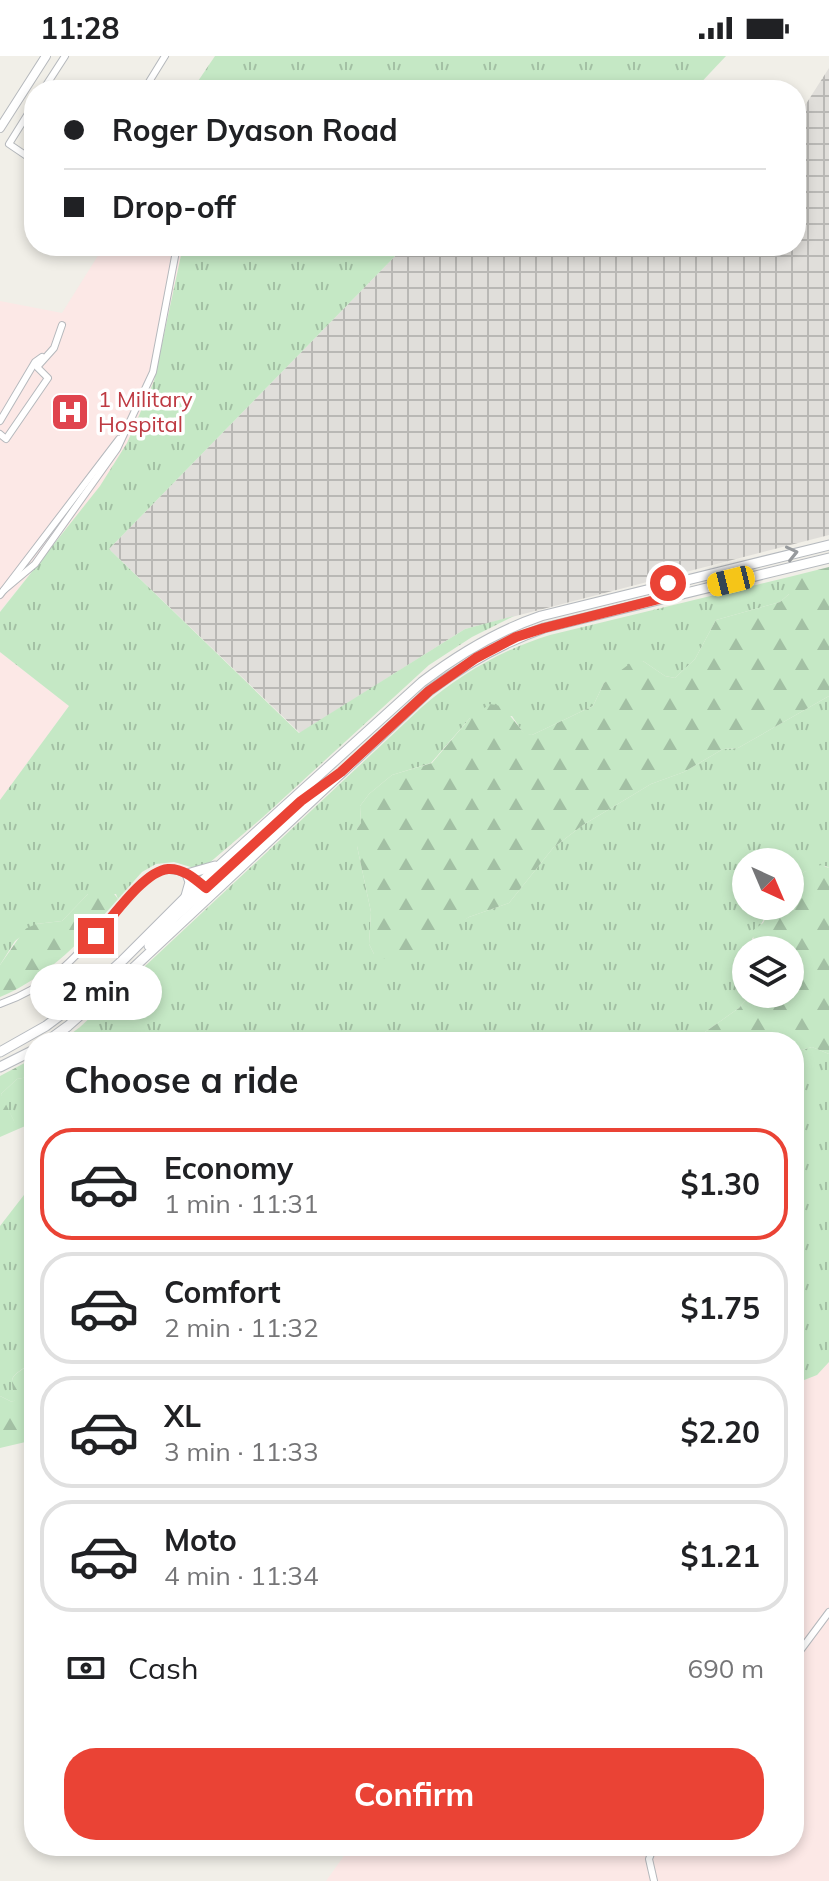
<!DOCTYPE html>
<html lang="en">
<head>
<meta charset="utf-8">
<style>
	:root { --surface:#fff; --page:#f6f6f6; --text:#202124; --muted:#757577; --line:#e0e0e0; --accent:#ea4335 }
	body { margin:0; font-family:Mulish,sans-serif; background:var(--page); color:var(--text); height:100vh; display:flex; flex-direction:column; font-size:30px; white-space:nowrap }
	* { box-sizing:border-box; margin:0 }
	p { font-size:26px; color:var(--muted) }
	.icon { flex:none; width:44px; height:44px; fill:none; stroke:currentColor; stroke-width:2; stroke-linecap:round; stroke-linejoin:round }
	.map { position:relative; flex:1; overflow:hidden }
	.side { position:absolute; left:24px; top:976px; width:780px; height:824px; display:flex; flex-direction:column; background:var(--surface); border-radius:32px; box-shadow:0 4px 12px #0003 }
	.side>* { flex:none }
	.top-card { position:absolute; left:24px; top:24px; width:782px; height:176px; border-radius:32px; box-shadow:0 4px 12px #0003; display:grid; align-content:center; height:176px; padding:0 40px; background:var(--surface) }
	.needle { width:52px; rotate:136deg }
	.controls { position:absolute; left:732px; top:792px; display:grid; gap:16px }
	.controls a { display:grid; place-items:center; width:72px; height:72px; border-radius:50%; background:var(--surface); box-shadow:0 4px 12px #0003; font-size:40px }
	.end { position:absolute; width:36px; height:36px; margin:-18px; border:10px solid #ea4335; background:#fff; box-shadow:0 0 0 4px #fff }
	.from { border-radius:50% }
	.bubble { position:absolute; height:56px; border-radius:28px; background:var(--surface); box-shadow:0 4px 12px #0003; font-size:26px; font-weight:700; line-height:56px; text-align:center }
	.car { position:absolute; width:24px; height:48px; margin:-24px -12px; border-radius:10px; box-shadow:0 0 6px 2px #0007; background:linear-gradient(#f5c518 24%,#345 0 40%,#f5c518 0 76%,#345 0 86%,#f5c518 0) }
	.top-card b { display:flex; align-items:center; gap:28px; height:76px; font-size:30px }
	.top-card b+b { border-top:2px solid var(--line) }
	.top-card i { width:20px; height:20px; background:var(--text) }
	ul { padding:0; list-style:none }
	li { display:flex; align-items:center; gap:24px; height:112px; margin:0 16px 12px; padding:0 24px; border:4px solid var(--line); border-radius:32px }
	li div { flex:1 }
	li b { display:block; font-size:30px }
	li em { font-style:normal; font-weight:700 }
	li.active { border-color:var(--accent) }
	li>.icon { width:72px; height:72px; stroke-width:1.5 }
	h2 { padding:0 40px; font-size:36px; line-height:96px }
	.pay { display:flex; align-items:center; gap:20px; height:88px; padding:0 40px; font-size:30px }
	.pay p { margin-inline-start:auto }
	.primary-button { display:flex; gap:16px; margin-top:auto; padding:16px 40px }
	.primary-button a { flex:1; height:92px; border-radius:32px; background:var(--accent); color:#fff; font-size:32px; font-weight:700; line-height:92px; text-align:center }
	.status { display:flex; justify-content:space-between; align-items:center; height:56px; padding:0 40px; background:var(--surface); direction:ltr }
	.status svg { height:22px; fill:currentColor }
	.map>svg:first-child { display:block }
</style>
</head>
<body>
<div class="status"><b>11:28</b><svg viewBox="0 0 49 12"><path d="M0 12V9h3v3zM5 12V6h3v6zM10 12V3h3v9zM15 12V0h3v12zM26 1h20v11H26zM47 4h2v5h-2z"/></svg></div>
<div class="map">
<svg width="829" height="1825" viewBox="0 0 829 1825">
	<defs>
		<pattern id="industrial-grid" width="8" height="8" patternUnits="userSpaceOnUse" patternTransform="scale(2)"><rect width="8" height="8" fill="#e0deda"/><path d="M0 4h8M4 0v8" fill="none" stroke="#b9b8b5"/></pattern>
		<pattern id="grass-tufts" width="24" height="20" patternUnits="userSpaceOnUse" patternTransform="scale(2)"><rect width="24" height="20" fill="#c5e8c5"/><path d="M3 7l-1-3M5 7V3M7 7l1-3M15 17l-1-3M17 17v-4M19 17l1-3" fill="none" stroke="#a3c0a4"/></pattern>
		<pattern id="forest-firs" width="22" height="20" patternUnits="userSpaceOnUse" patternTransform="scale(2)"><rect width="22" height="20" fill="#c5e8c5"/><path d="M5 1l3.5 6h-7zM16 11l3.5 6h-7z" fill="#a3c0a4"/></pattern>
	</defs>
	<rect width="100%" height="100%" fill="#f1efe8"/>
	<!-- industrial -->
	<path fill="url(#industrial-grid)" d="M829,12v467l-364,94 -165,104 -191,-184 296,-303h391v-139h8z"/>
	<!-- medical -->
	<g fill="#fce8e6">
		<path d="M104,190h79l-29,135 -27,62 -27,43 -100,125v-310l62,12z"/>
		<path d="M0,596l69,54 -69,94z"/>
		<path d="M829,1306v519h-503l25,-35h443v-462l23,-9z"/>
	</g>
	<!-- grass -->
	<g fill="url(#grass-tufts)">
		<path d="M215,0h511l-32,34h-502z"/>
		<path d="M183,190h222l-296,303 190,184 166,-104 49,-13 -42,21 -43,28 -166,152 -55,47 -14,4 -20,-6 -18,2 -14,8 -24,27 -2,-5h-28l-26,27 -26,3 -21,17 -15,24v-165l69,-94 -69,-54v-40l100,-126 27,-43 27,-62z"/>
		<path d="M789,521v17l-9,8 -64,18 -21,39 -20,19 -10,-2 -22,-15 -39,22 -11,23 -61,29 -8,-1 -12,-18 -42,2 -39,45 -39,12 -23,19 -9,12 1,17 -4,6v17l14,66 -2,32 5,10 77,-27 18,-10 40,-14 44,-55 30,-23 68,-41 33,-12 39,-23 15,-1 91,-52v172l-3,-2 -22,6 -14,13v-23h-44v44h26l-20,33 4,11h-10v44h5l-12,14 -34,24 -5,10h-640l20,-15 342,-320c39,-33 79,-57 128,-72z"/>
		<path d="M812,991l17,7v308l-12,13 -23,9v-332z"/>
		<path d="M34,1020v51l-4,-3 -14,6c-1,-14 -12,-22 -15,-36l16,-15z"/>
		<path d="M34,1126v142c-4,12 1,25 -2,38 -22,17 -23,11 -16,38l-4,2 -12,-6v-170z"/>
	</g>
	<!-- forest -->
	<g fill="url(#forest-firs)">
		<path d="M829,511v129l-91,52 -15,1 -39,23 -33,12 -68,41 -30,23 -44,55 -40,14 -61,42 -16,3 -18,-8 -5,-10 2,-32 -14,-66v-17l4,-6 -1,-17 9,-12 23,-19 40,-12 38,-45 20,-14 12,2 22,27 8,2 61,-29 11,-23 28,-21 11,-1 22,15 10,2 20,-19 21,-39 64,-18 9,-8v-17z"/>
		<path d="M821,809l8,3v186l-17,-7 -18,5v-10h-94l5,-10 34,-24 12,-14h39v-44h-34l-4,-19 11,-8 9,-17h18v-21l14,-13z"/>
		<path d="M103,829l5,1 10,13c-35,40 -68,77 -118,98v-32l25,-36 11,-5 26,-3 26,-27z"/>
		<path d="M34,1002v18l-17,3 -16,15 15,31v5l-16,7v-61z"/>
		<path d="M34,1298v86l-34,8v-52l12,6 3,-2c-5,-27 -6,-20 17,-38z"/>
	</g>
	<g fill="none" stroke-linecap="round" stroke-linejoin="round">
		<!-- minor casing -->
		<g stroke="#b5b8bc" stroke-width="8">
			<g id="minor">
				<path d="M43,34l22,-34"/>
				<path d="M144,34l21,-34"/>
				<path d="M34,48l-25,40 25,17"/>
				<path d="M0,365l35,-59 7,-5"/>
				<path d="M0,378l6,5 42,-61 -11,-11 17,-19 8,-23"/>
				<path d="M4,534l31,-26 82,-115 36,-77 24,-126"/>
				<path d="M0,539l119,-156"/>
				<path d="M0,948c80,-29 93,-79 151,-129 19,-10 33,-4 49,8"/>
				<path d="M794,1603l35,-47"/>
				<path d="M654,1825l-5,-22 5,-13"/>
			</g>
		</g>
		<!-- tertiary casing -->
		<g stroke="#b5b8bc" stroke-width="10">
			<path id="tertiary" d="M0,72l46,-72"/>
		</g>
		<!-- secondary casing -->
		<g stroke="#b6babf" stroke-width="11">
			<g id="secondary">
				<path d="M186,840l4,-14 -3,-8 28,-8"/>
				<path d="M149,890l26,-29 114,-104"/>
				<path d="M46,986l22,-16 62,-55 299,-280c36,-27 72,-48 115,-63l285,-70"/>
				<path d="M0,996l46,-26 24,-18 53,-48 77,-77 222,-201c37,-28 75,-51 119,-66l288,-71"/>
				<path d="M0,1011l34,-17"/>
			</g>
		</g>
		<!-- minor -->
		<use href="#minor" stroke="#fff" stroke-width="6"/>
		<!-- tertiary -->
		<use href="#tertiary" stroke="#fff" stroke-width="8"/>
		<!-- secondary -->
		<use href="#secondary" stroke="#fff" stroke-width="9"/>
	</g>
	<!-- one-way arrows -->
	<defs><path id="oneway-chevron" d="M-2-3.5L2.5 0L-2 3.5" fill="none" stroke-width="1.6" stroke-linecap="round" stroke-linejoin="round" transform="scale(2)"/></defs>
	<use stroke="#979a9d" href="#oneway-chevron" transform="translate(792 497) rotate(-13)"/>
	<g fill="none" stroke-linecap="round" stroke-linejoin="round">
		<!-- route -->
		<path stroke="#ea4335" stroke-width="10" d="M96,880c16,-18 48,-65 72,-67 15,-1 27,10 38,19l95,-87 40,-29 88,-81 47,-33 40,-21 28,-9 127,-32 -3,-13"/>
	</g>
	<!-- icons -->
	<defs>
		<g id="hospital-square" transform="scale(2)"><rect x="-9" y="-9" width="18" height="18" rx="4" fill="#e0444e" stroke="#fff"/><path d="M-5-5h3v3.5h4V-5h3V5h-3V1.5h-4V5h-3Z" fill="#fff"/></g>
	</defs>
	<g fill-rule="evenodd">
		<use href="#hospital-square" x="70" y="356"/>
	</g>
	<g text-anchor="middle" stroke-width="7" stroke-linejoin="round" paint-order="stroke">
		<!-- health labels -->
		<g font-size="22" fill="#be3a42" stroke="#fff" text-anchor="start">
			<text x="98" y="351">1 Military<tspan x="98" dy="25">Hospital</tspan></text>
		</g>
	</g>
</svg>
<div class="controls">
<a><svg class="needle" viewBox="-14 -14 28 28"><path d="M0-13l5 13h-10z" fill="#e53935"/><path d="M0 13l5-13h-10z" fill="#757577"/></svg></a>
<a><svg class="icon" aria-label="layers" viewBox="0 0 24 24"><path d="M12 4l9 5-9 5-9-5zM3 14l9 5 9-5"/></svg></a>
</div>
<i class="end from" style="left:668px;top:527px"></i>
<i class="end" style="left:96px;top:880px"></i>
<div class="bubble" style="left:30px;top:908px;width:132px">2 min</div>
<i class="car" style="left:731px;top:525px;rotate:256deg"></i>
<div class="top-card">
<b><i class="from"></i>Roger Dyason Road</b>
<b><i></i>Drop-off</b>
</div>
<section class="side">
<h2>Choose a ride</h2>
<ul>
<li class="active"><svg class="icon" aria-label="car" viewBox="0 0 24 24"><path d="M5 17H2v-5l4-1 3-4h7l3 4 3 1v5h-3M9 17h6M6 11h13"/><circle cx="7" cy="17" r="2"/><circle cx="17" cy="17" r="2"/></svg><div><b>Economy</b><p>1 min · 11:31</p></div><em>$1.30</em></li>
<li><svg class="icon" aria-label="car" viewBox="0 0 24 24"><path d="M5 17H2v-5l4-1 3-4h7l3 4 3 1v5h-3M9 17h6M6 11h13"/><circle cx="7" cy="17" r="2"/><circle cx="17" cy="17" r="2"/></svg><div><b>Comfort</b><p>2 min · 11:32</p></div><em>$1.75</em></li>
<li><svg class="icon" aria-label="car" viewBox="0 0 24 24"><path d="M5 17H2v-5l4-1 3-4h7l3 4 3 1v5h-3M9 17h6M6 11h13"/><circle cx="7" cy="17" r="2"/><circle cx="17" cy="17" r="2"/></svg><div><b>XL</b><p>3 min · 11:33</p></div><em>$2.20</em></li>
<li><svg class="icon" aria-label="car" viewBox="0 0 24 24"><path d="M5 17H2v-5l4-1 3-4h7l3 4 3 1v5h-3M9 17h6M6 11h13"/><circle cx="7" cy="17" r="2"/><circle cx="17" cy="17" r="2"/></svg><div><b>Moto</b><p>4 min · 11:34</p></div><em>$1.21</em></li>
</ul>
<div class="pay"><svg class="icon" aria-label="cash" viewBox="0 0 24 24"><path d="M3 7h18v10H3z"/><circle cx="12" cy="12" r="2"/></svg>Cash<p>690 m</p></div>
<div class="primary-button"><a>Confirm</a></div>
</section>
</div>
</body>
</html>
